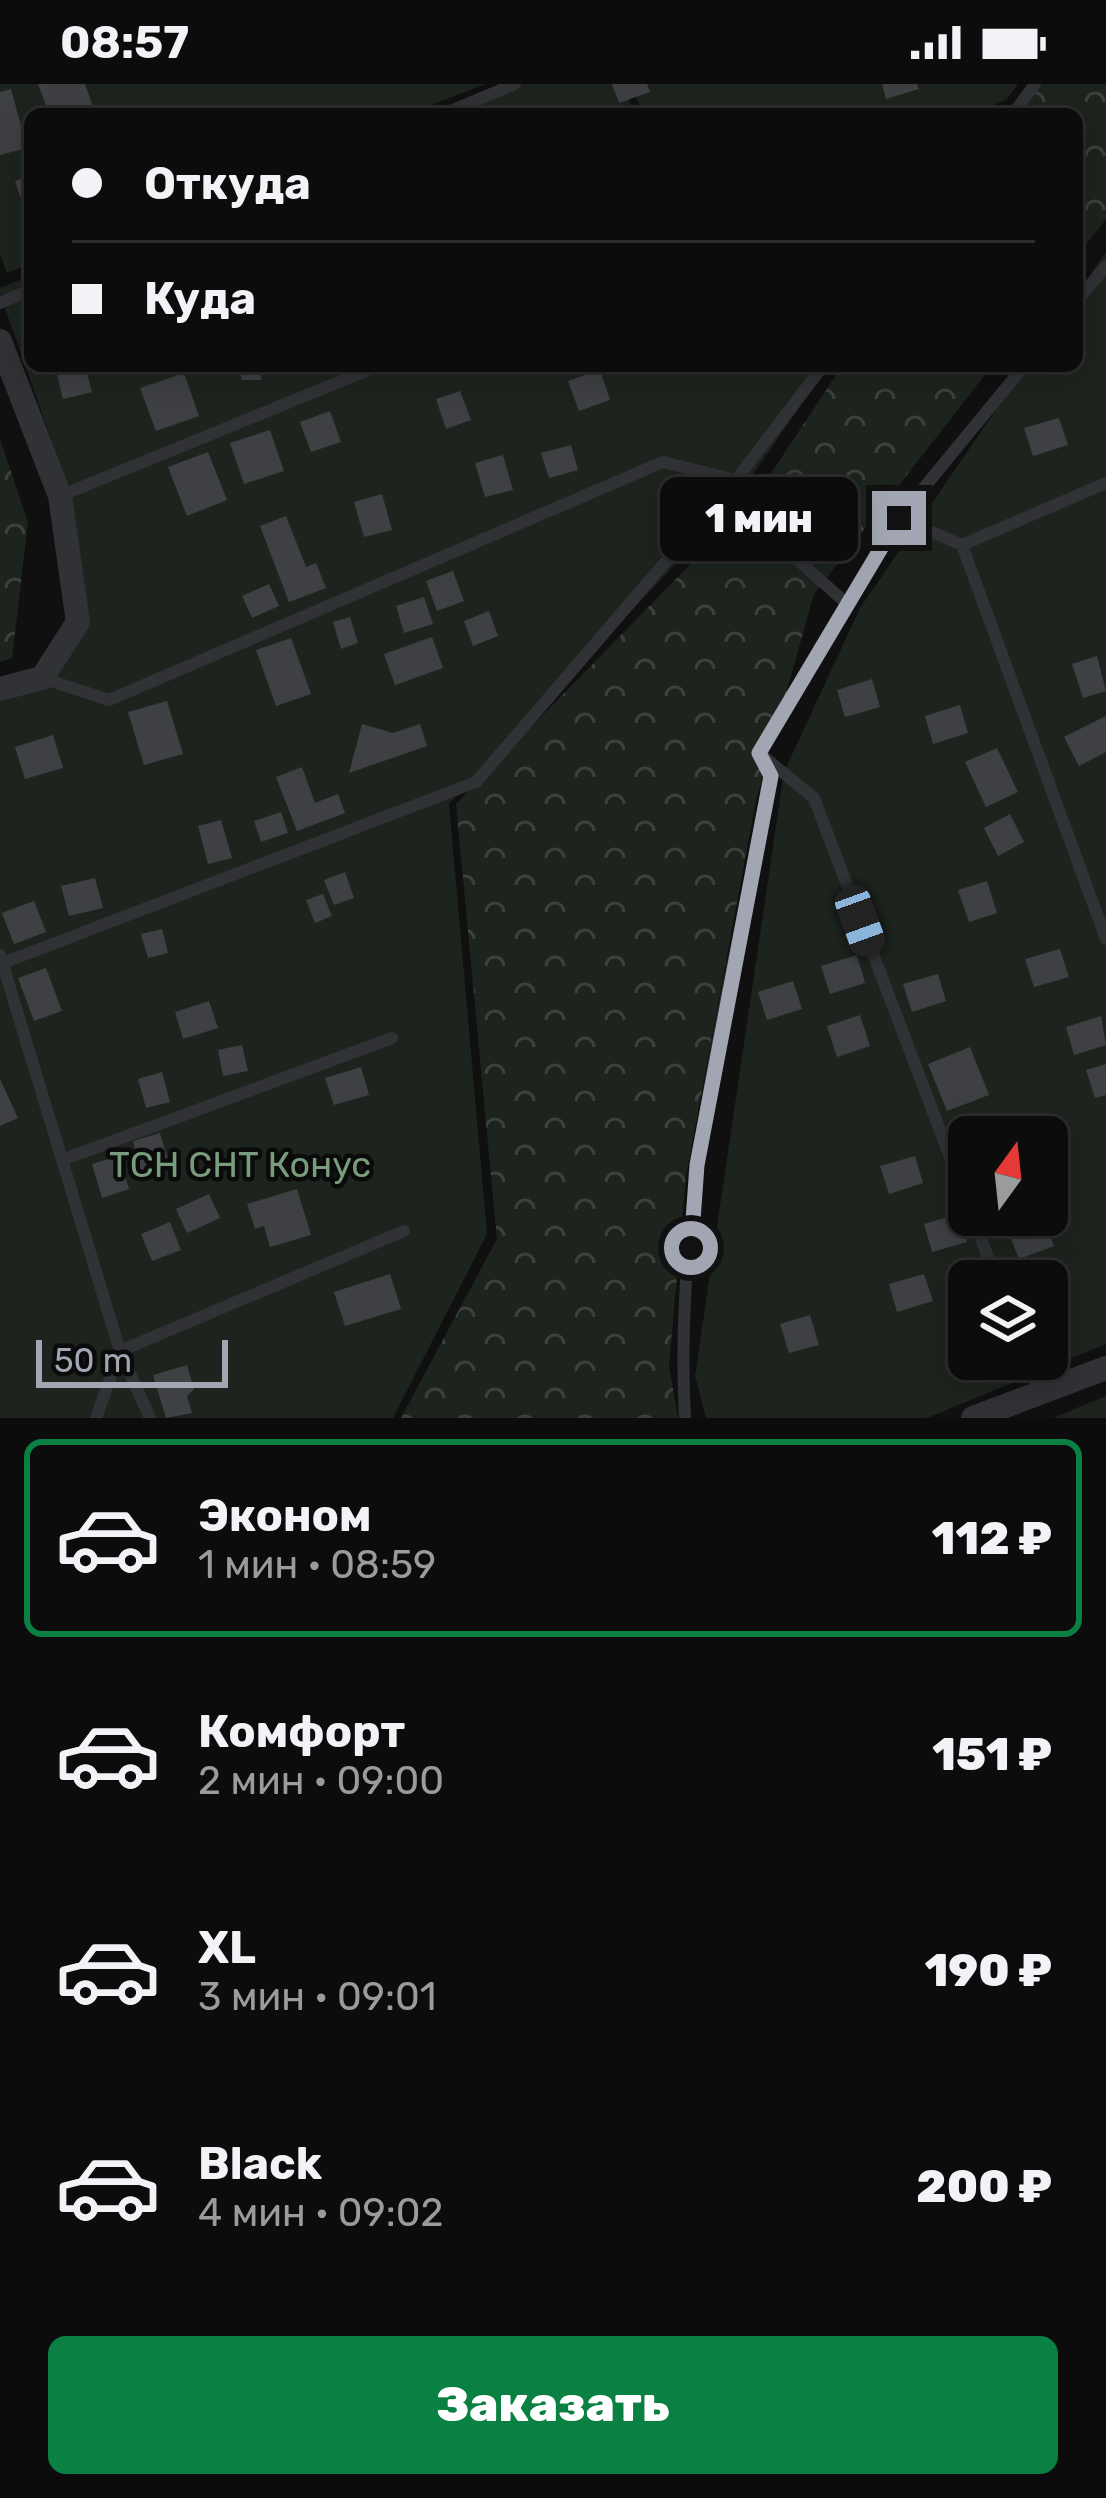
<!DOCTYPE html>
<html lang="ru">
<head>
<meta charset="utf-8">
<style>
	:root { --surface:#0c0c0d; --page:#1a1a1b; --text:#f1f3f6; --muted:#9a9b9d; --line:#2c2c2e; --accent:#0b8043 }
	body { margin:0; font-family:Rubik,sans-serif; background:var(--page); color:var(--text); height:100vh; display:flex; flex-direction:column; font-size:45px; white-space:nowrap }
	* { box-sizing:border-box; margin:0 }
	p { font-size:39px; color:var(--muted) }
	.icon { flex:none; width:66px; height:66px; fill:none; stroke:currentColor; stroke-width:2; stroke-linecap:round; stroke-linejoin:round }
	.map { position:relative; height:1334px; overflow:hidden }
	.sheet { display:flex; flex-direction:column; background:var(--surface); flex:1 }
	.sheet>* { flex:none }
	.top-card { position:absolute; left:24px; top:24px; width:1059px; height:264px; border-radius:18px; box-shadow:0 6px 30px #0003,0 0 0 3px var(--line); display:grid; align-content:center; height:264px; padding:0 48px; background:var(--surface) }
	.needle { width:78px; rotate:15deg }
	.controls { position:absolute; left:948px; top:1032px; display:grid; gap:24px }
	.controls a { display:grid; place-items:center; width:120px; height:120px; border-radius:18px; background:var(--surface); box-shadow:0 6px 30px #0003,0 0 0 3px var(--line); font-size:60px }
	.scale { position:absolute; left:36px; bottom:30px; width:192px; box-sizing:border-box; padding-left:12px; border:6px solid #a2a6b2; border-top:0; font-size:33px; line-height:42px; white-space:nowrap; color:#a2a6b2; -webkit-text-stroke:9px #0b0b0c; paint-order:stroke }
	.end { position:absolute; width:54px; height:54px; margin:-27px; border:15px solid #a2a6b2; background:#111; box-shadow:0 0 0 6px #111 }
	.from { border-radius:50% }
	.bubble { position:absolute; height:84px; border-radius:18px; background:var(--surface); box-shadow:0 6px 30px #0003,0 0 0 3px var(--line); font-size:39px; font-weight:800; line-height:84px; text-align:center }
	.car { position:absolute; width:36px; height:72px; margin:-36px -18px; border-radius:15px; box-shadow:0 0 9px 3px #0007; background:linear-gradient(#222 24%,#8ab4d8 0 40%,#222 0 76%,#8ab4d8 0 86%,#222 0) }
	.top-card b { display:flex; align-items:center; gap:42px; height:114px; font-size:45px }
	.top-card b+b { border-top:3px solid var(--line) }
	.top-card i { width:30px; height:30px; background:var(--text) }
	ul { padding:21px 0 0; list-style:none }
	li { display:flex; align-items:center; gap:36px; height:198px; margin:0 24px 18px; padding:0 24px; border:6px solid transparent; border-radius:18px }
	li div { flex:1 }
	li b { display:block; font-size:45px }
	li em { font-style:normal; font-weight:800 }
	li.selected { border-color:var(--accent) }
	li>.icon { width:108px; height:108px; stroke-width:1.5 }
	.cta { display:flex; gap:24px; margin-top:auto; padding:24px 48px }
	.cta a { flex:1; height:138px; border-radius:18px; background:var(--accent); color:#fff; font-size:48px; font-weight:800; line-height:138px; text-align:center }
	.status { display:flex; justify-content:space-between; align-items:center; height:84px; padding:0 60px; background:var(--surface); direction:ltr }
	.status svg { height:33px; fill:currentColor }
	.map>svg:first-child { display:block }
</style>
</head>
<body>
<div class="status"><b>08:57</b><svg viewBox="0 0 49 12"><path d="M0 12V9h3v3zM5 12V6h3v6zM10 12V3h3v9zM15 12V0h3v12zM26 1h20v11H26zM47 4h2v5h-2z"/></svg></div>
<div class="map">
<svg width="1106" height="1334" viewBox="0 0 1106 1334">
	<defs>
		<pattern id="forest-crowns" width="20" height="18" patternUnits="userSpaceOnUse" patternTransform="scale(3)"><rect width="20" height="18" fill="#1d241e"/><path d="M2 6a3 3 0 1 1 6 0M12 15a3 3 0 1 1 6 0" fill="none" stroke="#3b413c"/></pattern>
	</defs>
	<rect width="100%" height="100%" fill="#101011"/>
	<!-- green -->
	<g fill="#1d241e" fill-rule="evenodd">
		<path d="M0,0h485l-76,30h-379v150l-23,9 -7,-18z"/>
		<path d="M500,0h123l11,30h-208z"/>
		<path d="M631,0h387l-12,16 -35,14h-328z"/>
		<path d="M1106,168v1092l-179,74h-221l-11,-42 89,-604 76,-164 166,-242h51v-73zM969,1053h78v78h-78zM969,1197h78v78h-78z"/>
		<path d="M30,192v90h798l-95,137 -284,301 38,430 -94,184h-393v-723l43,-8 45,-67 -21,-136 -67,-190v-6z"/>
		<path d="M1106,1312v22h-53z"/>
	</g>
	<!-- forest -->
	<g fill="url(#forest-crowns)">
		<path d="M1033,0h73v135l-29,37v-142h-66z"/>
		<path d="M842,282h150l-178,228 -58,206 -70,376 -17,189 9,53h-277l96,-179 -41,-435 298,-305z"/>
		<path d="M0,355l28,83 -16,136 -12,4z"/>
	</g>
	<!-- building -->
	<g fill="#3f4044">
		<path d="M38,0h47l9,25 -45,5z"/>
		<path d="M612,0h35l3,8 -31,11z"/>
		<path d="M882,0h35l2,5 -33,10z"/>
		<path d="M11,5l16,59 -27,7v-63z"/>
		<path d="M30,92v36l-4,1 -11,-32z"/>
		<path d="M55,282h30l7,26 -29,7z"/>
		<path d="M238,282h20l4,14h-20z"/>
		<path d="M600,286l10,30 -31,11 -11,-30z"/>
		<path d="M184,289l15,43 -43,15 -16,-43z"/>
		<path d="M460,307l11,29 -25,9 -10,-30z"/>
		<path d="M330,327l11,31 -30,10 -11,-30z"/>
		<path d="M1059,334l9,27 -35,11 -9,-28z"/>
		<path d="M270,346l14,41 -40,13 -14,-41z"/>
		<path d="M571,361l7,25 -29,8 -8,-25z"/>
		<path d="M208,368l19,48 -40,16 -19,-49z"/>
		<path d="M503,371l10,35 -28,7 -10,-34z"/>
		<path d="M382,410l10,36 -28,7 -10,-35z"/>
		<path d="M286,432l20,51 10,-4 10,25 -37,14 -29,-76z"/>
		<path d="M453,487l11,30 -27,10 -11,-30z"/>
		<path d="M269,500l10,22 -27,12 -10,-22z"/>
		<path d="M424,513l9,27 -29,9 -8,-27z"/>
		<path d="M489,527l9,25 -25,10 -9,-25z"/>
		<path d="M350,533l8,26 -17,6 -8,-27z"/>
		<path d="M432,553l11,31 -48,17 -11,-31z"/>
		<path d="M291,554l20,56 -35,12 -20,-56z"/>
		<path d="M1097,572l9,35 -23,7 -11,-34z"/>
		<path d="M872,595l8,28 -35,10 -8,-27z"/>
		<path d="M167,617l16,53 -39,11 -16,-53z"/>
		<path d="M960,621l8,28 -35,11 -8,-28z"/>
		<path d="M1106,632v36l-27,14 -15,-29z"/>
		<path d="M362,640l31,9 27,-9 7,22 -78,27z"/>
		<path d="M53,651l10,33 -38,11 -10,-32z"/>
		<path d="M997,664l21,44 -32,15 -21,-45z"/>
		<path d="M302,683l13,36 23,-9 7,19 -48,18 -21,-54z"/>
		<path d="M281,728l7,21 -27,9 -7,-21z"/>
		<path d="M1010,730l14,28 -26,14 -14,-28z"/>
		<path d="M221,736l11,38 -24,6 -10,-38z"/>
		<path d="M345,788l9,26 -20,7 -10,-25z"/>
		<path d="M95,794l8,30 -34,8 -8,-30z"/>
		<path d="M987,797l10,32 -28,9 -11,-32z"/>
		<path d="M323,810l9,22 -17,7 -9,-23z"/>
		<path d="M34,817l12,31 -32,12 -12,-31z"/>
		<path d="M162,845l6,24 -20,5 -7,-24z"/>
		<path d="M1060,865l9,28 -35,10 -9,-28z"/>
		<path d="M857,871l8,28 -35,11 -9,-28z"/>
		<path d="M46,884l16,43 -28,10 -16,-43z"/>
		<path d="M938,890l8,27 -34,11 -9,-28z"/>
		<path d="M793,897l9,28 -35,11 -9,-28z"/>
		<path d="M209,917l9,27 -35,11 -8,-27z"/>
		<path d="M860,931l10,31 -33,11 -10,-31z"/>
		<path d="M1101,932l5,29 -32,10 -8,-28z"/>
		<path d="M242,961l6,26 -25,5 -5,-26z"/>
		<path d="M970,963l19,48 -42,16 -19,-47z"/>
		<path d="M1106,980v31l-11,3 -9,-28z"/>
		<path d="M361,983l8,28 -35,10 -9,-27z"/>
		<path d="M162,988l8,30 -24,6 -8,-29z"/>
		<path d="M0,995l18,39 -18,8z"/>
		<path d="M160,1049l10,34 -28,8 -9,-34z"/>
		<path d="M119,1072l10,33 -27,9 -10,-34z"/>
		<path d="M915,1072l8,27 -34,11 -9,-28z"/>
		<path d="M297,1105l14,46 -41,12 -6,-21 -9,3 -8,-25z"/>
		<path d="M209,1110l11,24 -33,15 -11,-24z"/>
		<path d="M959,1130l8,28 -35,10 -8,-28z"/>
		<path d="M1043,1135l11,27 -35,13 -11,-27z"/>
		<path d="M170,1138l11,28 -29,11 -11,-27z"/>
		<path d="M390,1190l11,35 -56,17 -11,-34z"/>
		<path d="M924,1190l9,27 -36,11 -8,-28z"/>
		<path d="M810,1231l9,30 -30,8 -9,-29z"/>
		<path d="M187,1281l7,24 -7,7 5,17 -26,5 -13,-43z"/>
	</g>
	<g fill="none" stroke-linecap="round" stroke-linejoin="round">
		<!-- service -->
		<g stroke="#313236" stroke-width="12">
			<path d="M444,30l71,-30"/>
			<path d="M1013,30l22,-30"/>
			<path d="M1077,217l29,-35"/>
			<path d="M0,219l30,-13"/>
			<path d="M60,412l318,-130"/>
			<path d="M899,434l63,27 144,394"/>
			<path d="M962,461l144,-62"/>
			<path d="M42,594l67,22 554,-238 73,18 31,53 78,69"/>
			<path d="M764,673l50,41 155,409"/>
			<path d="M0,871l120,396 -24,67"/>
			<path d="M3,879l473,-181 260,-302 87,-114"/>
			<path d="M62,1076l330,-122"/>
			<path d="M972,1131l25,66"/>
			<path d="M1027,1275l13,35"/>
			<path d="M150,1334l-30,-67 284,-120"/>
			<path d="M685,1334c-12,-216 46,-432 86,-643l-12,-22 140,-235 125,-152"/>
		</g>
		<!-- minor -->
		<g stroke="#313236" stroke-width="24">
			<path d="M0,257l60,155 18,126 -36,56 -42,11"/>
			<path d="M973,1334l133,-50"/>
		</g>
	</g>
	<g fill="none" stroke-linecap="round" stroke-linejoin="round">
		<!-- route -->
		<path stroke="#a2a6b2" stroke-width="15" d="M691,1164l6,-83 74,-389 -12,-23 140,-235"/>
	</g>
	<g text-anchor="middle" stroke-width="9" stroke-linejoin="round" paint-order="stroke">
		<!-- park labels -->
		<g font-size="36" fill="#799c7c" stroke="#0b0b0c">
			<text x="240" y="1093">ТСН СНТ Конус</text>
		</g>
	</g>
</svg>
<div class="controls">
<a><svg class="needle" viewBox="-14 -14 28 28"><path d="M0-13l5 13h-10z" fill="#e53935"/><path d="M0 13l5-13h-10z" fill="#9a9b9d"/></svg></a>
<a><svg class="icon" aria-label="layers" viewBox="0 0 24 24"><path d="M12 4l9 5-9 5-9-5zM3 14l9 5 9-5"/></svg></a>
</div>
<div class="scale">50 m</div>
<i class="end from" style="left:691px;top:1164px"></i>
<i class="end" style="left:899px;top:434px"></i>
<div class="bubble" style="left:660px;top:393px;width:198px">1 мин</div>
<i class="car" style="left:860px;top:837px;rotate:160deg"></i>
<div class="top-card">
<b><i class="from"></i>Откуда</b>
<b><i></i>Куда</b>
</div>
</div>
<section class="sheet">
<ul>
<li class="selected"><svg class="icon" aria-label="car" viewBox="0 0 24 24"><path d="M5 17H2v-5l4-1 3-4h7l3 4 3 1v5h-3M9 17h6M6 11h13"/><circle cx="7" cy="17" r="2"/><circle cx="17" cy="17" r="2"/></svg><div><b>Эконом</b><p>1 мин · 08:59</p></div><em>112 ₽</em></li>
<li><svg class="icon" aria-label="car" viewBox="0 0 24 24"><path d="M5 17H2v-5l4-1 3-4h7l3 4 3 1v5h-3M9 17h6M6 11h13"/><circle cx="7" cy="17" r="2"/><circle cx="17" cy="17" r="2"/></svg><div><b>Комфорт</b><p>2 мин · 09:00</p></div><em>151 ₽</em></li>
<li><svg class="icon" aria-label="car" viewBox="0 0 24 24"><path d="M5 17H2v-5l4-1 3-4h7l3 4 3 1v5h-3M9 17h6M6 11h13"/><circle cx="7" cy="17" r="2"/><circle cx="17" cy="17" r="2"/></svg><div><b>XL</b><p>3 мин · 09:01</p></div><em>190 ₽</em></li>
<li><svg class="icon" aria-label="car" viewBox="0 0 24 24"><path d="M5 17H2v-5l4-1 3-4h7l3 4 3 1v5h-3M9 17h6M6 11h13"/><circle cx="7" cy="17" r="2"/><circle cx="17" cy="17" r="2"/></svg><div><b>Black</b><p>4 мин · 09:02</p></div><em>200 ₽</em></li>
</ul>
<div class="cta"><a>Заказать</a></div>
</section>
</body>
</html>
